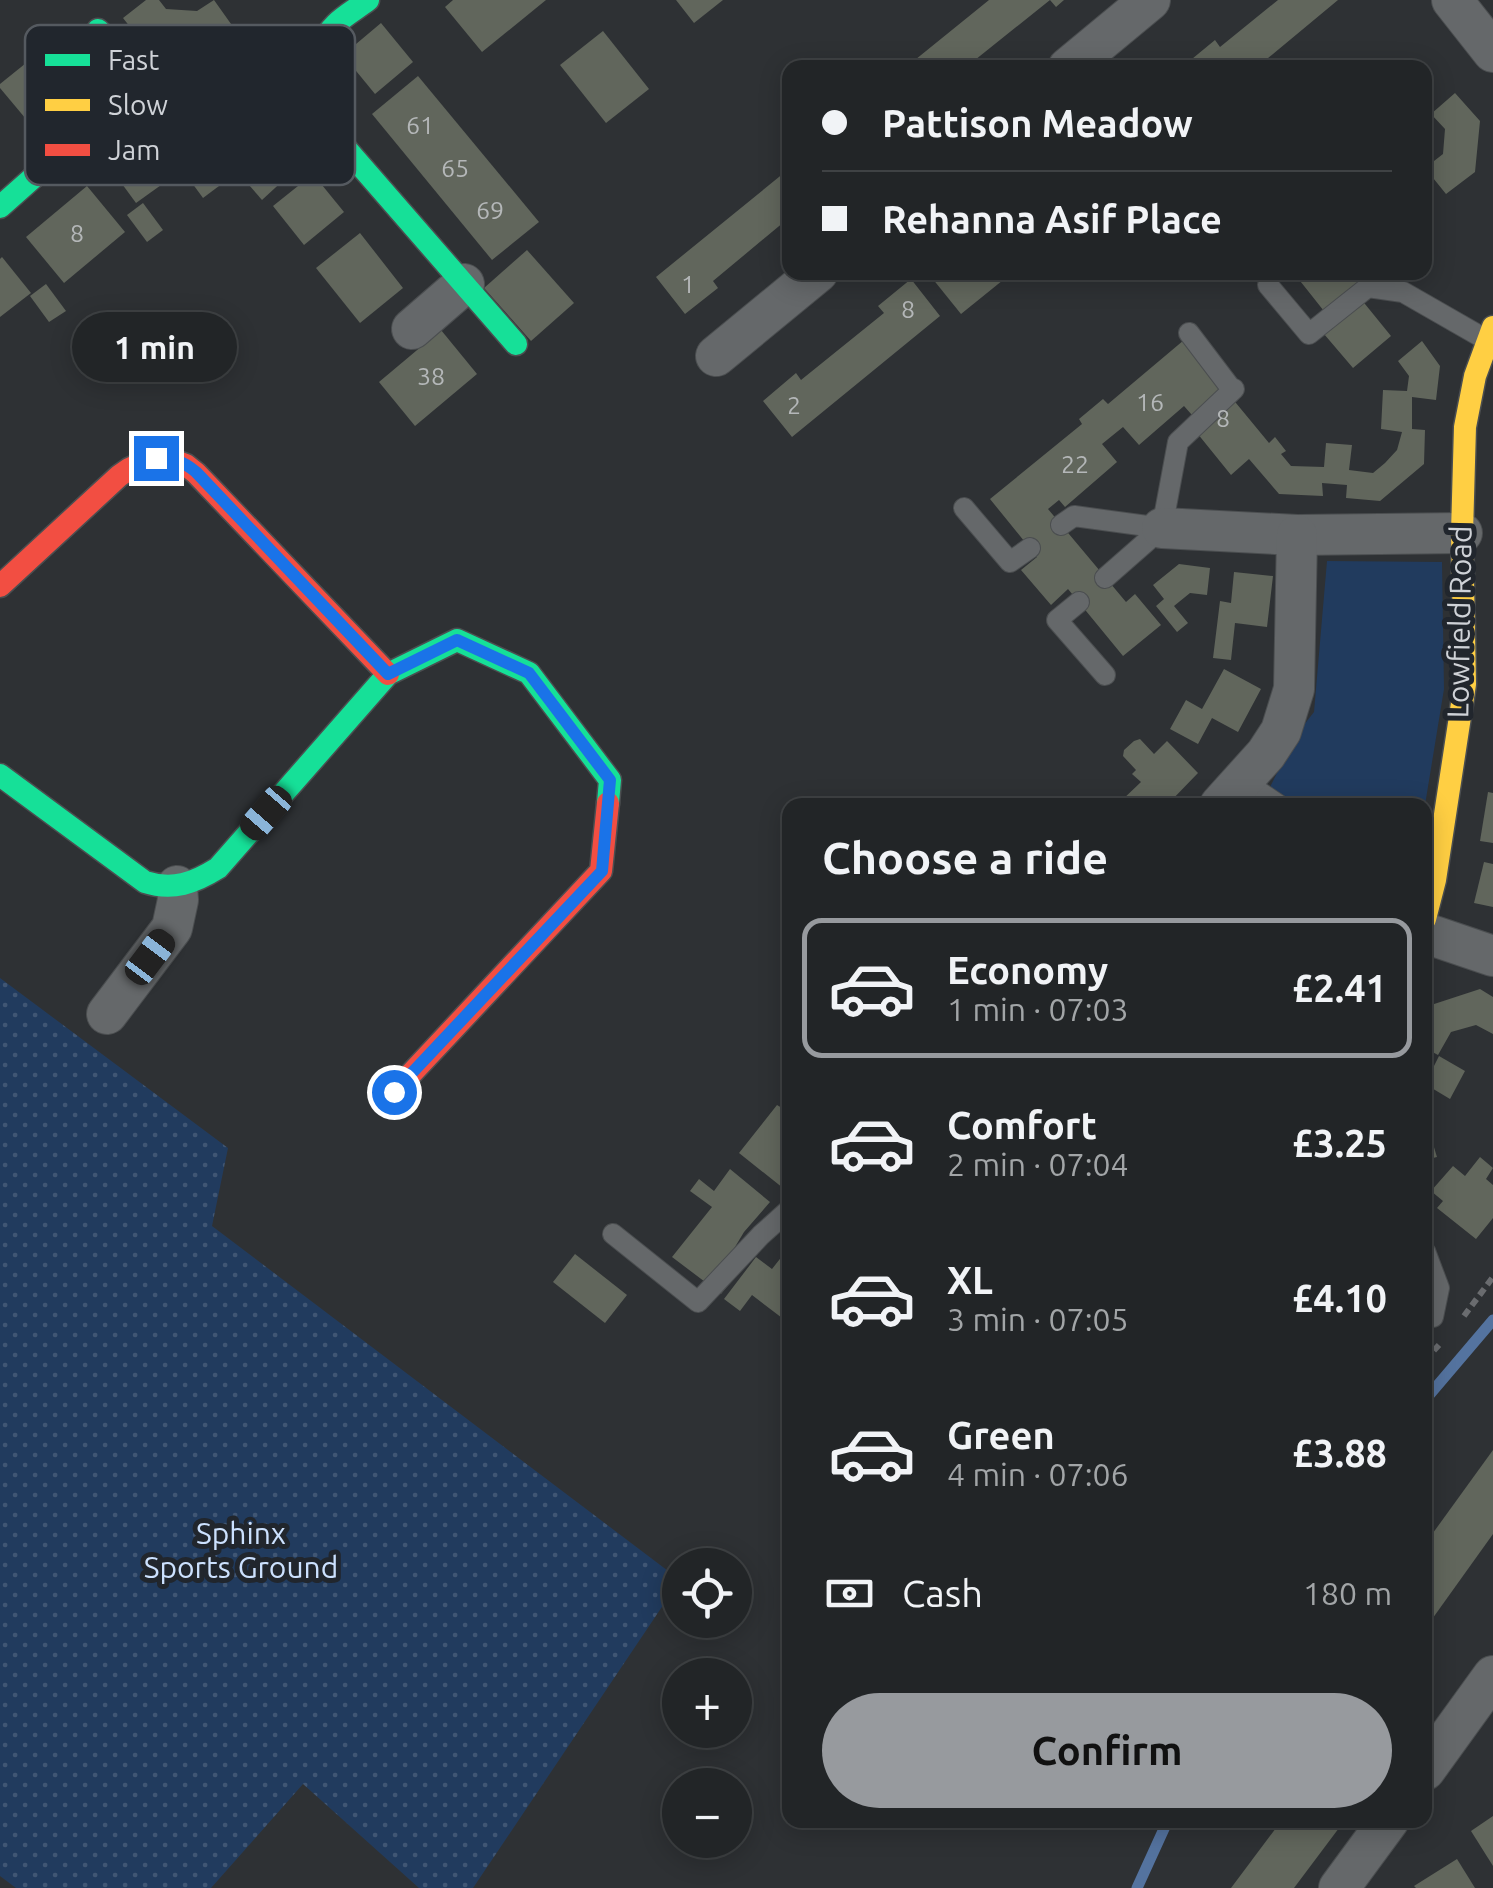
<!DOCTYPE html>
<html lang="en">
<head>
<meta charset="utf-8">
<style>
	:root { --surface:#222527; --page:#2a2d2f; --text:#f1f3f6; --muted:#a2a5a7; --line:#3f4244; --accent:#979a9e }
	body { margin:0; font-family:Ubuntu,sans-serif; background:var(--page); color:var(--text); height:100vh; display:flex; flex-direction:column; font-size:38px; white-space:nowrap }
	* { box-sizing:border-box; margin:0 }
	p { font-size:32px; color:var(--muted) }
	.icon { flex:none; width:55px; height:55px; fill:none; stroke:currentColor; stroke-width:2; stroke-linecap:round; stroke-linejoin:round }
	.map { position:relative; flex:1; overflow:hidden }
	.side { position:absolute; left:782px; top:798px; width:650px; height:1030px; display:flex; flex-direction:column; background:var(--surface); border-radius:20px; box-shadow:0 5px 25px #0003,0 0 0 2px var(--line) }
	.side>* { flex:none }
	.hud { position:absolute; left:782px; top:60px; width:650px; height:220px; border-radius:20px; box-shadow:0 5px 25px #0003,0 0 0 2px var(--line); display:grid; align-content:center; height:220px; padding:0 40px; background:var(--surface) }
	.tools { position:absolute; left:662px; top:1548px; display:grid; gap:20px }
	.tools a { display:grid; place-items:center; width:90px; height:90px; border-radius:50%; background:var(--surface); box-shadow:0 5px 25px #0003,0 0 0 2px var(--line); font-size:50px }
	.end { position:absolute; width:45px; height:45px; margin:-22px; border:12px solid #1a73e8; background:#fff; box-shadow:0 0 0 5px #fff }
	.from { border-radius:50% }
	.bubble { position:absolute; height:70px; border-radius:35px; background:var(--surface); box-shadow:0 5px 25px #0003,0 0 0 2px var(--line); font-size:32px; font-weight:700; line-height:70px; text-align:center }
	.car { position:absolute; width:30px; height:60px; margin:-30px -15px; border-radius:12px; box-shadow:0 0 8px 2px #0007; background:linear-gradient(#222 24%,#8ab4d8 0 40%,#222 0 76%,#8ab4d8 0 86%,#222 0) }
	.hud b { display:flex; align-items:center; gap:35px; height:95px; font-size:38px }
	.hud b+b { border-top:2px solid var(--line) }
	.hud i { width:25px; height:25px; background:var(--text) }
	ul { padding:0; list-style:none }
	li { display:flex; align-items:center; gap:30px; height:140px; margin:0 20px 15px; padding:0 20px; border:5px solid transparent; border-radius:20px }
	li div { flex:1 }
	li b { display:block; font-size:38px }
	li em { font-style:normal; font-weight:700 }
	li.current { border-color:var(--accent) }
	li>.icon { width:90px; height:90px; stroke-width:1.5 }
	h2 { padding:0 40px; font-size:45px; line-height:120px }
	.pay { display:flex; align-items:center; gap:25px; height:110px; padding:0 40px; font-size:38px }
	.pay p { margin-inline-start:auto }
	.primary-button { display:flex; gap:20px; margin-top:auto; padding:20px 40px }
	.primary-button a { flex:1; height:115px; border-radius:60px; background:var(--accent); color:#111; font-size:40px; font-weight:700; line-height:115px; text-align:center }
	.map>svg:first-child { display:block }
</style>
</head>
<body>
<div class="map">
<svg width="1493" height="1888" viewBox="0 0 1493 1888">
	<defs>
		<pattern id="park-dots" width="8" height="8" patternUnits="userSpaceOnUse" patternTransform="scale(2.5)"><rect width="8" height="8" fill="#213b5e"/><path d="M2 2h.1M6 6h.1" fill="none" stroke="#405674" stroke-width="1.8" stroke-linecap="round"/></pattern>
	</defs>
	<rect width="100%" height="100%" fill="#2e3134"/>
	<!-- green -->
	<path fill="#213b5e" d="M1327,561l115,1 2,127 -19,116h-136l-19,-18 26,-52 18,-23z"/>
	<!-- park -->
	<path fill="url(#park-dots)" d="M0,978l228,170 -16,78 468,354 -207,308h-54l-116,-104 -92,104h-195l-16,-12z"/>
	<g fill="none" stroke-linecap="round" stroke-linejoin="round">
		<!-- stream -->
		<g stroke="#54739f" stroke-width="11">
			<path d="M1425,1400l68,-80"/>
			<path d="M1137,1888l31,-68"/>
		</g>
	</g>
	<!-- building -->
	<g fill="#61665c">
		<path d="M146,0h13l7,9 31,2 17,-11 22,31 -24,18 -35,-6 -35,-1 -19,-24z"/>
		<path d="M453,0h93l-64,52 -37,-45z"/>
		<path d="M676,0h47l-29,23z"/>
		<path d="M989,0h75l-8,7 -6,-7 -85,68h-60z"/>
		<path d="M1278,0h60l-82,68h-75l34,-28 5,7z"/>
		<path d="M381,23l32,39 -38,32 -32,-39z"/>
		<path d="M603,31l46,58 -43,34 -46,-58z"/>
		<path d="M36,55l37,44 -37,32 -36,-43v-4z"/>
		<path d="M418,76l121,146 -47,38 -120,-146z"/>
		<path d="M1455,93l25,28 -5,51 -29,22 -21,-26 18,-14 2,-25 -14,-15z"/>
		<path d="M152,128l30,42 -46,33 -30,-41z"/>
		<path d="M200,160l19,26 -16,12 -19,-26z"/>
		<path d="M275,161l13,15 -26,24 -13,-15z"/>
		<path d="M790,168v49l-77,64 5,7 -33,26 -29,-37z"/>
		<path d="M313,174l31,38 -40,33 -31,-39z"/>
		<path d="M87,186l38,46 -61,51 -38,-46z"/>
		<path d="M143,203l20,27 -16,12 -20,-27z"/>
		<path d="M360,233l43,55 -43,35 -44,-55z"/>
		<path d="M527,250l47,53 -43,38 -47,-53z"/>
		<path d="M2,257l29,36 -31,24v-58z"/>
		<path d="M938,272h75l-52,42 -29,-36z"/>
		<path d="M1293,272h78l-19,16 39,48 -38,32 -29,-34 11,-9z"/>
		<path d="M911,279l29,37 -148,121 -29,-36 33,-28 5,7 83,-67 -6,-7z"/>
		<path d="M46,284l20,27 -17,11 -19,-26z"/>
		<path d="M441,330l36,44 -62,52 -36,-44z"/>
		<path d="M1184,340l85,103 6,-6 11,14 -5,3 10,12 33,1 2,-24 26,2 -3,25 24,3 12,-10 12,-13 5,-18 -21,-3 2,-39 24,1 2,-15 -11,-15 24,-20 18,25 -4,34 -24,-3v32l13,1 -1,34 -44,37 -34,-3 1,-13 -25,-2 1,13 -44,-2 -30,-35 -18,16 -38,-47 6,-5 -15,-17 -45,39 -16,-18 -21,17 15,18 -52,45 -6,-7 -11,9 78,93 9,-8 26,31 -38,31 -55,-67 -17,16 -30,-35 16,-13 -47,-58 92,-75 -3,-5 24,-20 5,5z"/>
		<path d="M1179,564l31,4 -3,27 -17,-2 -16,13 14,17 -11,9 -21,-26 8,-7 -11,-14z"/>
		<path d="M1234,572l39,4 -6,51 -32,-4 -4,37 -18,-2 7,-57 11,2z"/>
		<path d="M1224,669l37,20 -23,43 -26,-14 -14,26 -28,-15 16,-29 16,9z"/>
		<path d="M1140,739l14,15 13,-13 31,32 -31,32h-44l-3,-3 21,-20 -9,-8 4,-4 -13,-14 1,-6 10,-9z"/>
		<path d="M1488,792l5,1v50l-13,-2z"/>
		<path d="M1484,862l9,2v43l-19,-4z"/>
		<path d="M1480,989l13,8v37l-17,-9 -25,7 -13,23 -13,-7v-37l3,-5z"/>
		<path d="M1439,1056l26,15 -15,28 -25,-15z"/>
		<path d="M790,1101v78l-7,9 -44,-35 38,-48 5,3z"/>
		<path d="M1425,1118l12,39 -12,3z"/>
		<path d="M1480,1157l13,11 -7,11 7,6v33l-17,21 -39,-31 6,-7 -12,-10 22,-25 12,10z"/>
		<path d="M730,1169l40,33 -26,30 -12,20 14,11 -25,31 -49,-37 40,-50 -22,-16 9,-12 15,12z"/>
		<path d="M575,1254l52,41 -22,28 -52,-41z"/>
		<path d="M783,1255l7,6v54l-4,6 -34,-26 -12,16 -16,-12 32,-42 16,12z"/>
		<path d="M1493,1450v84l-68,95v-85z"/>
		<path d="M1493,1816v50l-22,-35z"/>
		<path d="M1282,1820h63l-51,68h-63z"/>
		<path d="M1457,1859l18,29h-59l-2,-2z"/>
	</g>
	<g fill="none" stroke-linecap="round" stroke-linejoin="round">
		<!-- lane casing -->
		<g stroke="#4b4e50" stroke-width="22">
			<g id="lane">
				<path d="M1268,285l41,49 59,-47 35,5 82,47"/>
				<path d="M964,508l46,54 20,-14"/>
				<path d="M1061,525l13,-9 88,12"/>
				<path d="M1105,578l57,-50 16,-86 56,-53 -4,-2 -41,-54"/>
				<path d="M1079,602l-22,18 48,55"/>
				<path d="M1242,780l37,25"/>
				<path d="M613,1234l85,68 63,-67 29,-26"/>
				<path d="M1425,1251l14,37 -6,29"/>
			</g>
		</g>
		<!-- street casing -->
		<g stroke="#4b4e50" stroke-width="42">
			<g id="street">
				<path d="M1452,0l41,52"/>
				<path d="M134,64l63,22"/>
				<path d="M1068,68l82,-68"/>
				<path d="M412,329l52,-45"/>
				<path d="M716,356l102,-84"/>
				<path d="M1162,528l135,7 165,-2"/>
				<path d="M1220,805l46,-51 15,-23 13,-42 3,-154"/>
				<path d="M1425,933l68,23"/>
				<path d="M107,1014l65,-86 6,-28 -1,-14"/>
				<path d="M1425,1770l68,-94"/>
				<path d="M1339,1888l50,-68"/>
			</g>
		</g>
		<!-- fast casing -->
		<g stroke="#4b4e50" stroke-width="25">
			<g id="fast">
				<path d="M368,0c-10,8 -23,15 -32,24 -29,29 -23,69 -8,104l188,216"/>
				<path d="M0,207l107,-95 27,-48 -36,-34"/>
				<path d="M0,775l145,107c28,9 49,1 73,-14l170,-194 69,-34 72,33 81,107 -2,23"/>
			</g>
		</g>
		<!-- slow casing -->
		<g stroke="#4b4e50" stroke-width="25">
			<path id="slow" d="M1425,919l10,-39 30,-196 -3,-151 3,-106 10,-51 18,-49"/>
		</g>
		<!-- jam casing -->
		<g stroke="#4b4e50" stroke-width="25">
			<g id="jam">
				<path d="M0,586l119,-110 10,-7 20,-9 18,-2 19,7 10,8 192,201"/>
				<path d="M394,1092l207,-221 7,-68"/>
			</g>
		</g>
		<!-- path -->
		<g stroke="#6a6c6f" stroke-width="6" stroke-dasharray="8 5" stroke-linecap="butt">
			<path d="M232,76l42,-6"/>
			<path d="M1464,1316l29,-39"/>
			<path d="M1425,1360l14,-15"/>
		</g>
		<!-- lane -->
		<use href="#lane" stroke="#65686a" stroke-width="20"/>
		<!-- street -->
		<use href="#street" stroke="#65686a" stroke-width="40"/>
		<!-- fast -->
		<use href="#fast" stroke="#16e098" stroke-width="22"/>
		<!-- slow -->
		<use href="#slow" stroke="#ffcf43" stroke-width="22"/>
		<!-- jam -->
		<use href="#jam" stroke="#f24e42" stroke-width="22"/>
	</g>
	<g fill="none" stroke-linecap="round" stroke-linejoin="round">
		<!-- route -->
		<path stroke="#1a73e8" stroke-width="12" d="M156,458c17,0 27,3 40,14l192,202 69,-34 72,33 81,107 -8,91 -208,221"/>
	</g>
	<g text-anchor="middle" stroke-width="10" stroke-linejoin="round" paint-order="stroke">
		<!-- number labels -->
		<g font-size="25" fill="#b4b7b8">
			<text x="420" y="134">61</text>
			<text x="455" y="177">65</text>
			<text x="490" y="219">69</text>
			<text x="77" y="242">8</text>
			<text x="688" y="293">1</text>
			<text x="908" y="318">8</text>
			<text x="431" y="385">38</text>
			<text x="1150" y="411">16</text>
			<text x="794" y="414">2</text>
			<text x="1223" y="427">8</text>
			<text x="1075" y="473">22</text>
		</g>
		<!-- street labels -->
		<g font-size="30" fill="#cfd2d7" stroke="#21262d">
			<text transform="translate(1460 622) rotate(-89)" y="10">Lowfield Road</text>
		</g>
		<!-- park labels -->
		<g font-size="30" fill="#cce1fe" stroke="#21262d">
			<text x="241" y="1544">Sphinx<tspan x="241" dy="34">Sports Ground</tspan></text>
		</g>
	</g>
	<!-- legend -->
	<rect x="25" y="25" width="330" height="160" rx="15" fill="#21262d" stroke="#555a60" stroke-width="2.5"/>
	<rect x="45" y="54" width="45" height="12" fill="#16e098"/>
	<rect x="45" y="99" width="45" height="12" fill="#ffcf43"/>
	<rect x="45" y="144" width="45" height="12" fill="#f24e42"/>
	<g font-size="28" fill="#cfd2d7">
		<text x="108" y="70">Fast</text>
		<text x="108" y="115">Slow</text>
		<text x="108" y="160">Jam</text>
	</g>
</svg>
<div class="tools">
<a><svg class="icon" aria-label="locate" viewBox="0 0 24 24"><circle cx="12" cy="12" r="6"/><path d="M12 2v4M12 18v4M2 12h4M18 12h4"/></svg></a>
<a>+</a>
<a>−</a>
</div>
<i class="end from" style="left:394px;top:1092px"></i>
<i class="end" style="left:156px;top:458px"></i>
<div class="bubble" style="left:72px;top:312px;width:165px">1 min</div>
<i class="car" style="left:266px;top:813px;rotate:221deg"></i>
<i class="car" style="left:150px;top:957px;rotate:37deg"></i>
<div class="hud">
<b><i class="from"></i>Pattison Meadow</b>
<b><i></i>Rehanna Asif Place</b>
</div>
<section class="side">
<h2>Choose a ride</h2>
<ul>
<li class="current"><svg class="icon" aria-label="car" viewBox="0 0 24 24"><path d="M5 17H2v-5l4-1 3-4h7l3 4 3 1v5h-3M9 17h6M6 11h13"/><circle cx="7" cy="17" r="2"/><circle cx="17" cy="17" r="2"/></svg><div><b>Economy</b><p>1 min · 07:03</p></div><em>£2.41</em></li>
<li><svg class="icon" aria-label="car" viewBox="0 0 24 24"><path d="M5 17H2v-5l4-1 3-4h7l3 4 3 1v5h-3M9 17h6M6 11h13"/><circle cx="7" cy="17" r="2"/><circle cx="17" cy="17" r="2"/></svg><div><b>Comfort</b><p>2 min · 07:04</p></div><em>£3.25</em></li>
<li><svg class="icon" aria-label="car" viewBox="0 0 24 24"><path d="M5 17H2v-5l4-1 3-4h7l3 4 3 1v5h-3M9 17h6M6 11h13"/><circle cx="7" cy="17" r="2"/><circle cx="17" cy="17" r="2"/></svg><div><b>XL</b><p>3 min · 07:05</p></div><em>£4.10</em></li>
<li><svg class="icon" aria-label="car" viewBox="0 0 24 24"><path d="M5 17H2v-5l4-1 3-4h7l3 4 3 1v5h-3M9 17h6M6 11h13"/><circle cx="7" cy="17" r="2"/><circle cx="17" cy="17" r="2"/></svg><div><b>Green</b><p>4 min · 07:06</p></div><em>£3.88</em></li>
</ul>
<div class="pay"><svg class="icon" aria-label="cash" viewBox="0 0 24 24"><path d="M3 7h18v10H3z"/><circle cx="12" cy="12" r="2"/></svg>Cash<p>180 m</p></div>
<div class="primary-button"><a>Confirm</a></div>
</section>
</div>
</body>
</html>
